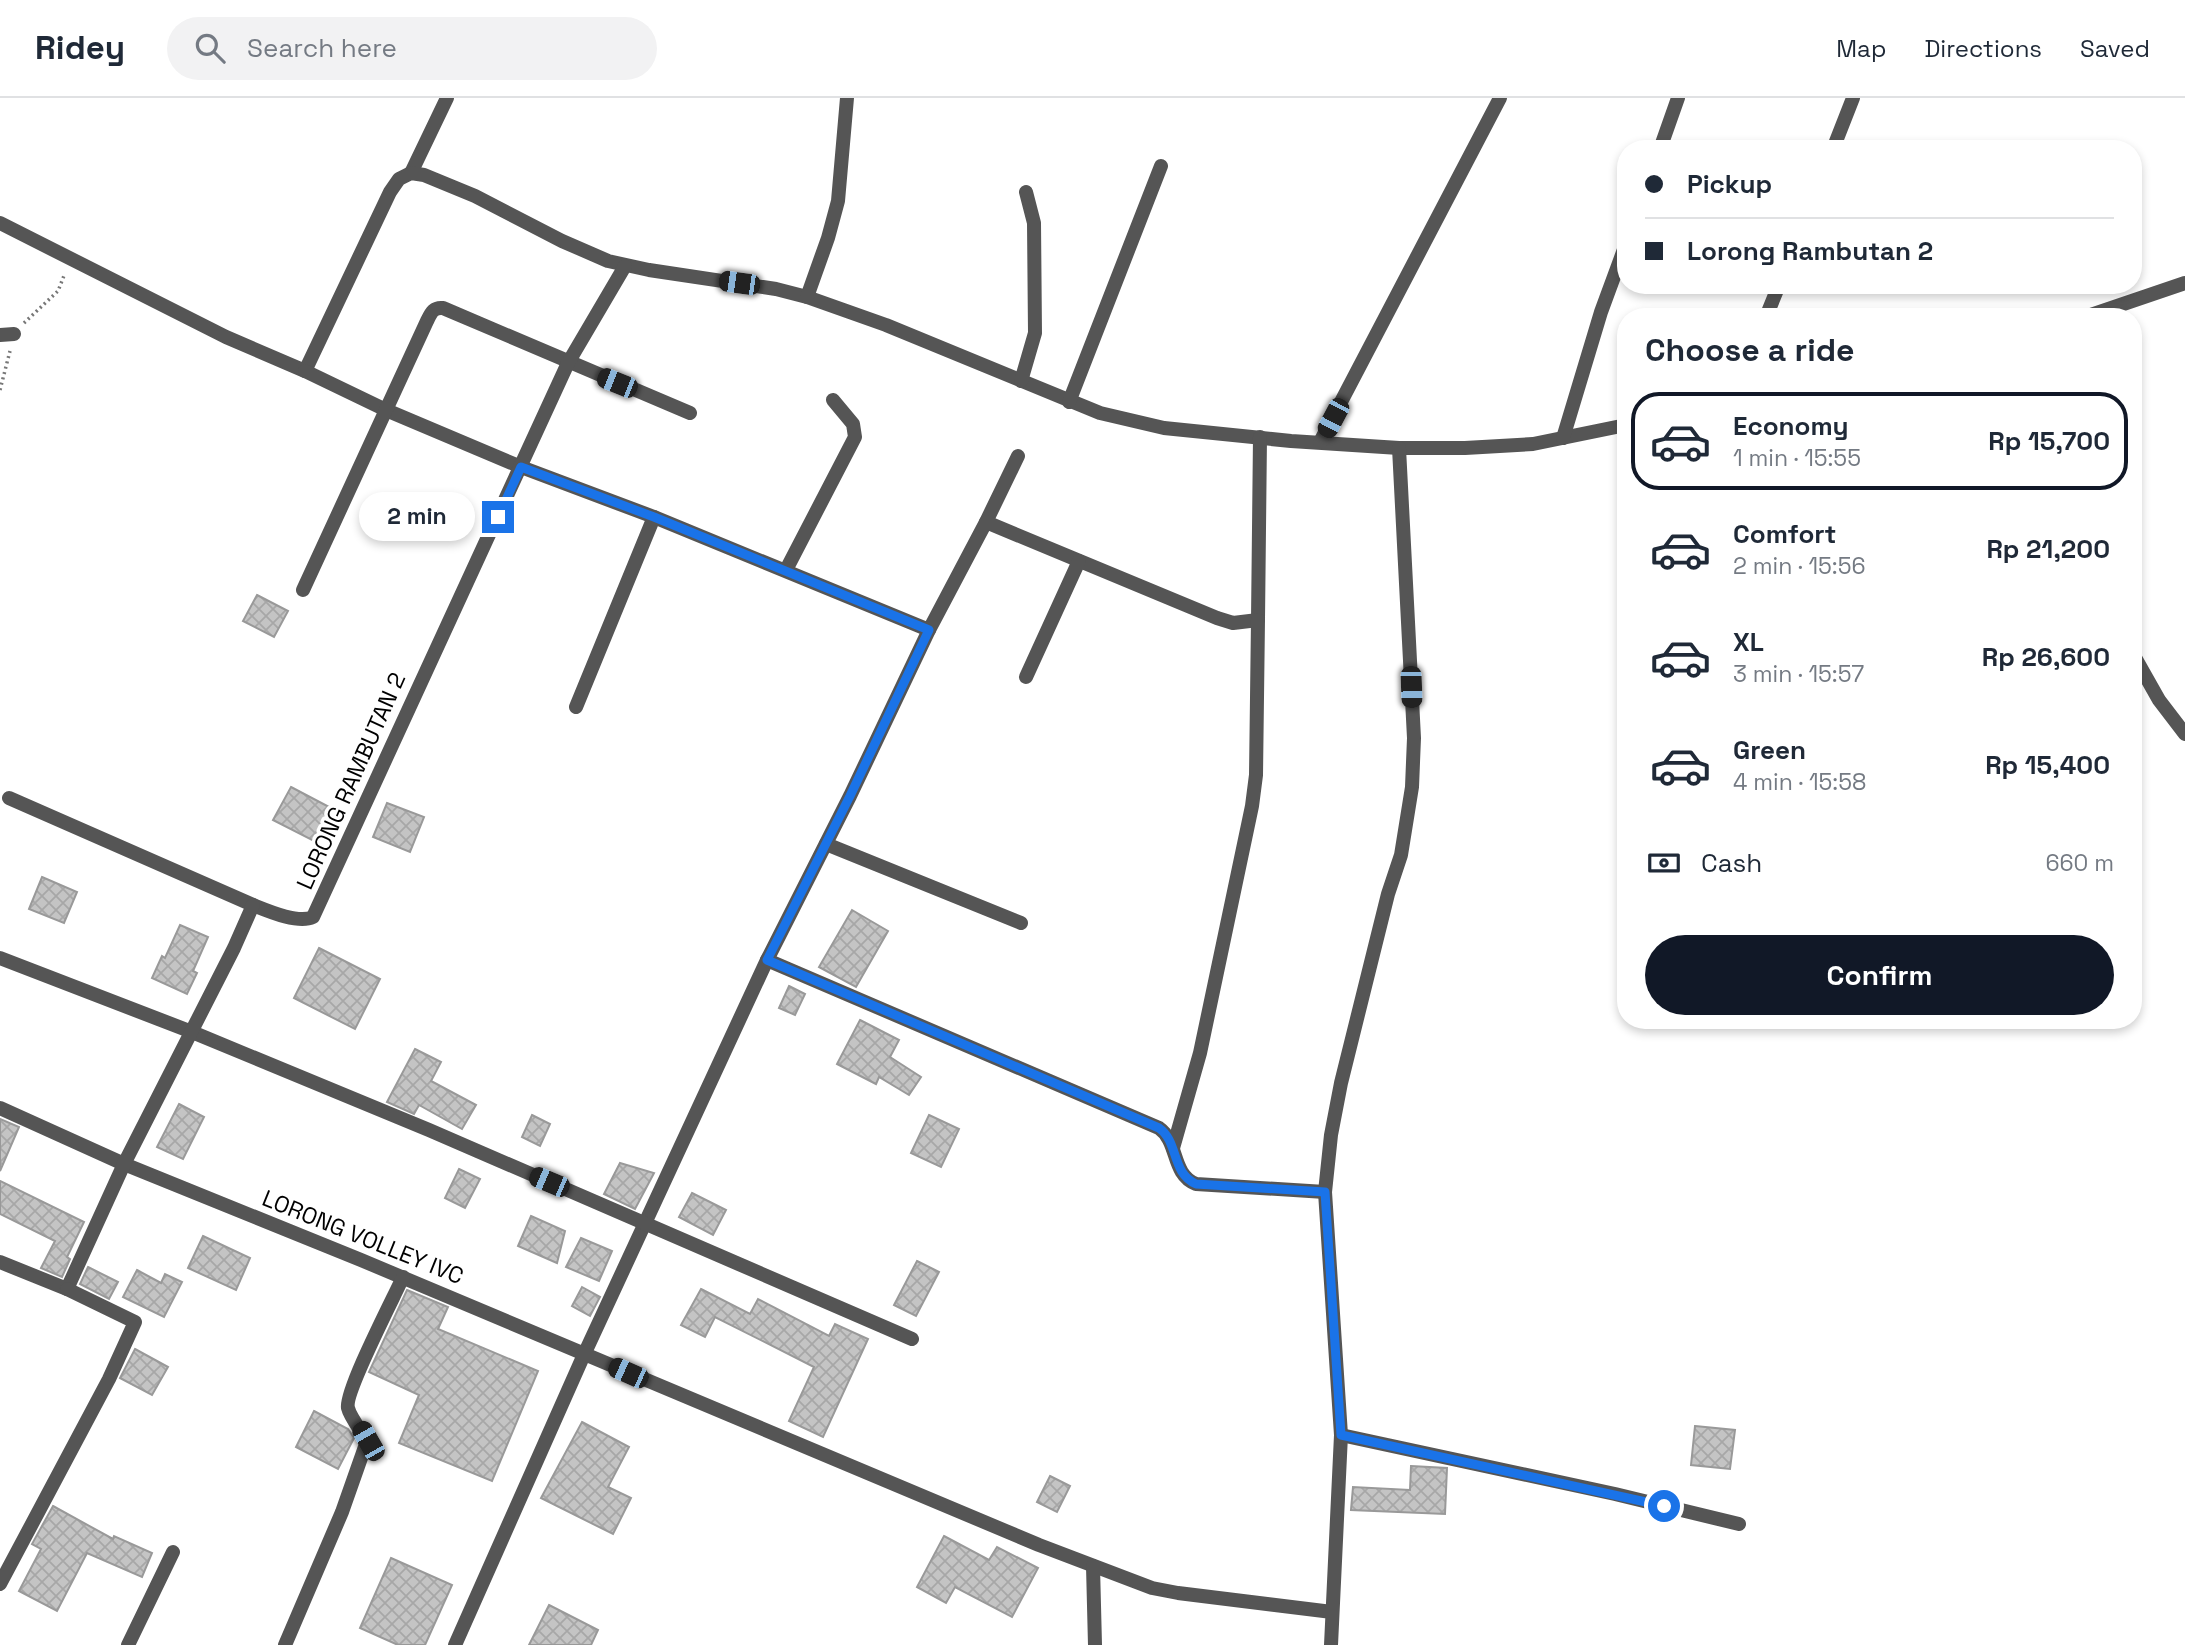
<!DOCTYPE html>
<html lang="en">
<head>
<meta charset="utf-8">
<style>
	:root { --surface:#fff; --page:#f2f2f3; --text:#1f2937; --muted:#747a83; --line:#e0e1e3; --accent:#111827 }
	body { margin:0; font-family:"Space Grotesk",sans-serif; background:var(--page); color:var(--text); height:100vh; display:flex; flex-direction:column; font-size:26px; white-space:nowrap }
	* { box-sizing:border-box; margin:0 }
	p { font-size:23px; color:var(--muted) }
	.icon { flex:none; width:38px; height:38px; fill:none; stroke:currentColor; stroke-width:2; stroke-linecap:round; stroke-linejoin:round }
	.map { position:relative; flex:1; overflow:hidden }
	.side { position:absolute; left:1617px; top:210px; width:525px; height:721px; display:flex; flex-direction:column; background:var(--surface); border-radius:28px; box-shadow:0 4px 10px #0003 }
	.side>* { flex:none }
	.banner { position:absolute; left:1617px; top:42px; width:525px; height:154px; border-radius:28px; box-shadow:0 4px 10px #0003; display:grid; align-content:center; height:154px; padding:0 28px; background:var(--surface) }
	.end { position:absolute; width:32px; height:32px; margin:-16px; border:9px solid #1a73e8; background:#fff; box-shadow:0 0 0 4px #fff }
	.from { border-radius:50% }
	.bubble { position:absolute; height:49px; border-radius:24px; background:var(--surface); box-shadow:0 4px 10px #0003; font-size:23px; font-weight:800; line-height:49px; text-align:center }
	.car { position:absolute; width:21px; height:42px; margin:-21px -10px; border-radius:9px; box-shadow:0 0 5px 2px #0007; background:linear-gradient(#222 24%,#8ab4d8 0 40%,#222 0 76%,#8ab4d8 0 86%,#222 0) }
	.banner b { display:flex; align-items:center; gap:24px; height:66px; font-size:26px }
	.banner b+b { border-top:2px solid var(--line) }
	.banner i { width:18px; height:18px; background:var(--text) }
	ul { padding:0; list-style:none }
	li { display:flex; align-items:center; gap:21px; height:98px; margin:0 14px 10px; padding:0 14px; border:4px solid transparent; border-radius:28px }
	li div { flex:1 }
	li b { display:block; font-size:26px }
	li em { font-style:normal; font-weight:800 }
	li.on { border-color:var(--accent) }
	li>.icon { width:63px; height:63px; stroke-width:1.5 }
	h2 { padding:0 28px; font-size:32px; line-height:84px }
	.pay { display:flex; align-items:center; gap:18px; height:77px; padding:0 28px; font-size:26px }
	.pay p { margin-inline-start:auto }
	.cta { display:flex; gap:14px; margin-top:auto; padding:14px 28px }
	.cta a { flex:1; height:80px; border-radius:42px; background:var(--accent); color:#fff; font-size:28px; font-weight:800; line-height:80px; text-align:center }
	header { display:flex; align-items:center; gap:42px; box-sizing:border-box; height:98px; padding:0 35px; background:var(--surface); border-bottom:2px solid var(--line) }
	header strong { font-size:33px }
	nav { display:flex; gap:38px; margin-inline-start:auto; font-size:24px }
	.search { width:490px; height:63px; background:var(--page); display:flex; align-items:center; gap:18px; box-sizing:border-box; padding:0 24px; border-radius:38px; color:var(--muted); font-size:26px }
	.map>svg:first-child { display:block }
</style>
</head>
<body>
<header>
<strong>Ridey</strong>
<div class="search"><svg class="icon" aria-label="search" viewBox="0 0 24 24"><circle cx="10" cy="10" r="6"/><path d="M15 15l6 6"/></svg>Search here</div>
<nav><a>Map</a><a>Directions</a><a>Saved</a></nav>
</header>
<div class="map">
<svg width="2185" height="1547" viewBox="0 0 2185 1547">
	<defs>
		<pattern id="building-cross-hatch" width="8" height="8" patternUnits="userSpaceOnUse" patternTransform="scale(1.75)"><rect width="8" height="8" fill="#c4c4c4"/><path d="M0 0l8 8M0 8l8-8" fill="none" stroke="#a7a7a7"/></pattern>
	</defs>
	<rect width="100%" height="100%" fill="#fff"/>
	<!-- building -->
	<g fill="url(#building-cross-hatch)" stroke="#999" stroke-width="2">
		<path d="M257,497l31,16 -14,26 -31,-16z"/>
		<path d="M291,689l40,21 -17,33 -41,-21z"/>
		<path d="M387,705l37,14 -14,35 -37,-15z"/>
		<path d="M42,779l35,15 -13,31 -35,-14z"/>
		<path d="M852,812l36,21 -32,56 -37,-20z"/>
		<path d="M180,827l28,12 -15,34 4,2 -10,21 -35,-16 10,-22 3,2z"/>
		<path d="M319,850l61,31 -25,50 -61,-31z"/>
		<path d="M789,888l16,8 -10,21 -16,-7z"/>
		<path d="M860,922l39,20 -9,17 31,20 -12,18 -30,-18 -3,7 -39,-20z"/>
		<path d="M415,951l26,13 -10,19 45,24 -14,24 -43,-24 -5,9 -27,-12z"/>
		<path d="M179,1006l25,13 -21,42 -26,-12z"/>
		<path d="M532,1017l18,9 -10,22 -18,-9z"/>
		<path d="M929,1017l30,14 -18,38 -30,-14z"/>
		<path d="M0,1021l19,8 -19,44z"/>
		<path d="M620,1065l34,10 -19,36 -31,-15z"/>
		<path d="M459,1071l21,10 -15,29 -20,-10z"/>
		<path d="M0,1083l84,41 -16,33 -1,2 3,2 -8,18 -21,-9 14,-27 -55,-27z"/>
		<path d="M692,1095l34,17 -13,25 -34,-18z"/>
		<path d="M531,1118l34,15 -8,32 -39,-17z"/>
		<path d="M203,1138l47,22 -14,32 -48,-22z"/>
		<path d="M581,1140l31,13 -13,30 -33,-14z"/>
		<path d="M917,1163l22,11 -23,44 -22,-11z"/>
		<path d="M88,1169l30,15 -9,17 -29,-15z"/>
		<path d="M137,1172l24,13 4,-9 17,8 -18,35 -41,-20z"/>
		<path d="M582,1189l18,10 -10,19 -18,-10z"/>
		<path d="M701,1191l49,25 8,-15 71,37 6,-12 33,15 -45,98 -34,-16 25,-54 -99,-50 -10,20 -24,-12z"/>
		<path d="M407,1192l41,17 -10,22 100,42 -46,110 -93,-38 20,-48 -50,-23z"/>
		<path d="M135,1251l33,18 -16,28 -32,-17z"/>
		<path d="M314,1313l34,18 6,9 -16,31 -42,-22z"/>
		<path d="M582,1324l47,25 -21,40 23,11 -18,36 -72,-36z"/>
		<path d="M1695,1328l40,4 -5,39 -39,-4z"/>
		<path d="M1411,1368l36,2 -2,46 -94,-4 2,-23 57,3z"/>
		<path d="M1050,1378l20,10 -13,26 -20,-10z"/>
		<path d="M53,1408l60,33 1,-3 38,17 -10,24 -55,-24 -30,58 -38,-20 22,-42 -9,-5z"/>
		<path d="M944,1438l45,24 8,-13 41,21 -26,49 -57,-30 -9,16 -29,-16z"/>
		<path d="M391,1460l61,27 -27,60h-27l-38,-17z"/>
		<path d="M549,1507l49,25 -7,15h-62z"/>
	</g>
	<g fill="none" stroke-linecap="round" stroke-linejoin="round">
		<!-- path -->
		<g stroke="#777" stroke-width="3.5" stroke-dasharray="2 3.5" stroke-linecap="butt">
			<path d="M24,225l34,-32 7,-18"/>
			<path d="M0,292l10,-39"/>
		</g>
		<!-- street -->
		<g stroke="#555" stroke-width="14">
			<path d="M1660,51l18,-51"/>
			<path d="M1833,51l20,-51"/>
			<path d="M411,75l36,-75"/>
			<path d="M0,125l226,114 79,34 85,-179 9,-13 12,-6 13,2 51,21 87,45 46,20 41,9 127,19 31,8 79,28 214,88 64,15 127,13 108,7h66l68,-4 93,-19"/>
			<path d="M807,199l21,-59 10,-37 9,-103"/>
			<path d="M1766,219l13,-32"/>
			<path d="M2085,219l100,-34"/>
			<path d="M0,237l14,-1"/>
			<path d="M305,273l81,39 135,57 133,50 275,113 -79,166 -83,164 -185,399 -127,286"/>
			<path d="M1021,283l14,-48 -1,-110 -8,-31"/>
			<path d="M1069,304l92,-236"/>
			<path d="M1563,340l38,-126 25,-68"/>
			<path d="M1320,344l180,-344"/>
			<path d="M986,424l32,-66"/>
			<path d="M786,472l69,-133 -2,-13 -20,-24"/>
			<path d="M303,492l124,-269c4,-8 6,-14 16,-13l247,105"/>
			<path d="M929,532l57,-108 231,96 16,5 25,-3 2,-183"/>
			<path d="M2133,556l26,46 26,34"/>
			<path d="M1026,579l53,-116"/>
			<path d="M576,609l78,-190"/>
			<path d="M9,700l244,107c15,6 45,19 60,12l255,-554 57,-97"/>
			<path d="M826,746l195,79"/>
			<path d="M0,860l192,74 237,98 483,209"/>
			<path d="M767,862l392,168c20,14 12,46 37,56l129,8"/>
			<path d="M0,1010l124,56 237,96 678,285 113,43 26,5 154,19"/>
			<path d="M1173,1050l27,-95 52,-247 4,-31 2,-155"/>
			<path d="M0,1164l67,27 57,-125 110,-216 19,-43"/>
			<path d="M1341,1337l274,59 124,30"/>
			<path d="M1093,1468l2,79"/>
			<path d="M0,1486l109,-205 26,-57 -68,-33"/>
			<path d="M128,1547l45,-93"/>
			<path d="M285,1547l57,-133 25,-71c-5,-9 -17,-24 -19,-33 -4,-15 46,-111 55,-131"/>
			<path d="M1331,1547l10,-210 -16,-243 6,-57 10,-52 47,-189 13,-39 11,-68 2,-49 -15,-290"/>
		</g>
	</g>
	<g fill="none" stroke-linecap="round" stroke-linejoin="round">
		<!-- route -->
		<path stroke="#1a73e8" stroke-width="9" d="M498,419l23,-50 133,50 275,113 -79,166 -83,164 392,168c20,14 12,45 37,56l129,8 16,243 323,71"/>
	</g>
	<g text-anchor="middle" stroke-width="7" stroke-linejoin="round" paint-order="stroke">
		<!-- street labels -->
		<g font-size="23" fill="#000" stroke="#fff">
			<text transform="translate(351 683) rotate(-66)" y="8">LORONG RAMBUTAN 2</text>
			<text transform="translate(363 1139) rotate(22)" y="8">LORONG VOLLEY IVC</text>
		</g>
	</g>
</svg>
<i class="end from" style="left:1664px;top:1408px"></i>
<i class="end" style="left:498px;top:419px"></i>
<div class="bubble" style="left:359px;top:394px;width:116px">2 min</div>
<i class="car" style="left:739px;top:185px;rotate:278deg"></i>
<i class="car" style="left:617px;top:285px;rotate:292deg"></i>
<i class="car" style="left:1333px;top:320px;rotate:208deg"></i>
<i class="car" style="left:1411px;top:589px;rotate:178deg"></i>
<i class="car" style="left:549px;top:1084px;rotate:293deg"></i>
<i class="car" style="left:628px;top:1275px;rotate:294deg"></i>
<i class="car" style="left:368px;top:1343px;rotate:330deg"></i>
<div class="banner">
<b><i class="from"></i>Pickup</b>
<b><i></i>Lorong Rambutan 2</b>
</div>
<section class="side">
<h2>Choose a ride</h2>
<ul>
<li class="on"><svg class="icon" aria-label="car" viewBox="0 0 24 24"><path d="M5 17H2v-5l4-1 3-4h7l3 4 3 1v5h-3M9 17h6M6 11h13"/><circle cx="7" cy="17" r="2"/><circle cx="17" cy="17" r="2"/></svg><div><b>Economy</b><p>1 min · 15:55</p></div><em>Rp 15,700</em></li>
<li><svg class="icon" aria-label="car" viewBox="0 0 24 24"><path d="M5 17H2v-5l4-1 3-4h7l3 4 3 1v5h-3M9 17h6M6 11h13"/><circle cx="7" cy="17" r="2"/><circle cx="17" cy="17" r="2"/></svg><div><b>Comfort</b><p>2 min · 15:56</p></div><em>Rp 21,200</em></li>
<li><svg class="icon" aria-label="car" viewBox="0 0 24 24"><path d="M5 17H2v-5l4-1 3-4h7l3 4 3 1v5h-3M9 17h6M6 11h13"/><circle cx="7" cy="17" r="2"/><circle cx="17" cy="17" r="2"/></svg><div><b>XL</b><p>3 min · 15:57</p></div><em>Rp 26,600</em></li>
<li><svg class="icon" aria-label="car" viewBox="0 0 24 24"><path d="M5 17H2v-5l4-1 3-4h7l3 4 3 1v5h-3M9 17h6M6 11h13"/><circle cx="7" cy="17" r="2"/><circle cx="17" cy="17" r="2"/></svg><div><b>Green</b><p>4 min · 15:58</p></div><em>Rp 15,400</em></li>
</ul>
<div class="pay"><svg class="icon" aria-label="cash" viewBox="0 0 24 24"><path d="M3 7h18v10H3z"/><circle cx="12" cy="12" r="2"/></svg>Cash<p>660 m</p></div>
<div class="cta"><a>Confirm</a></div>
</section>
</div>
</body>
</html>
